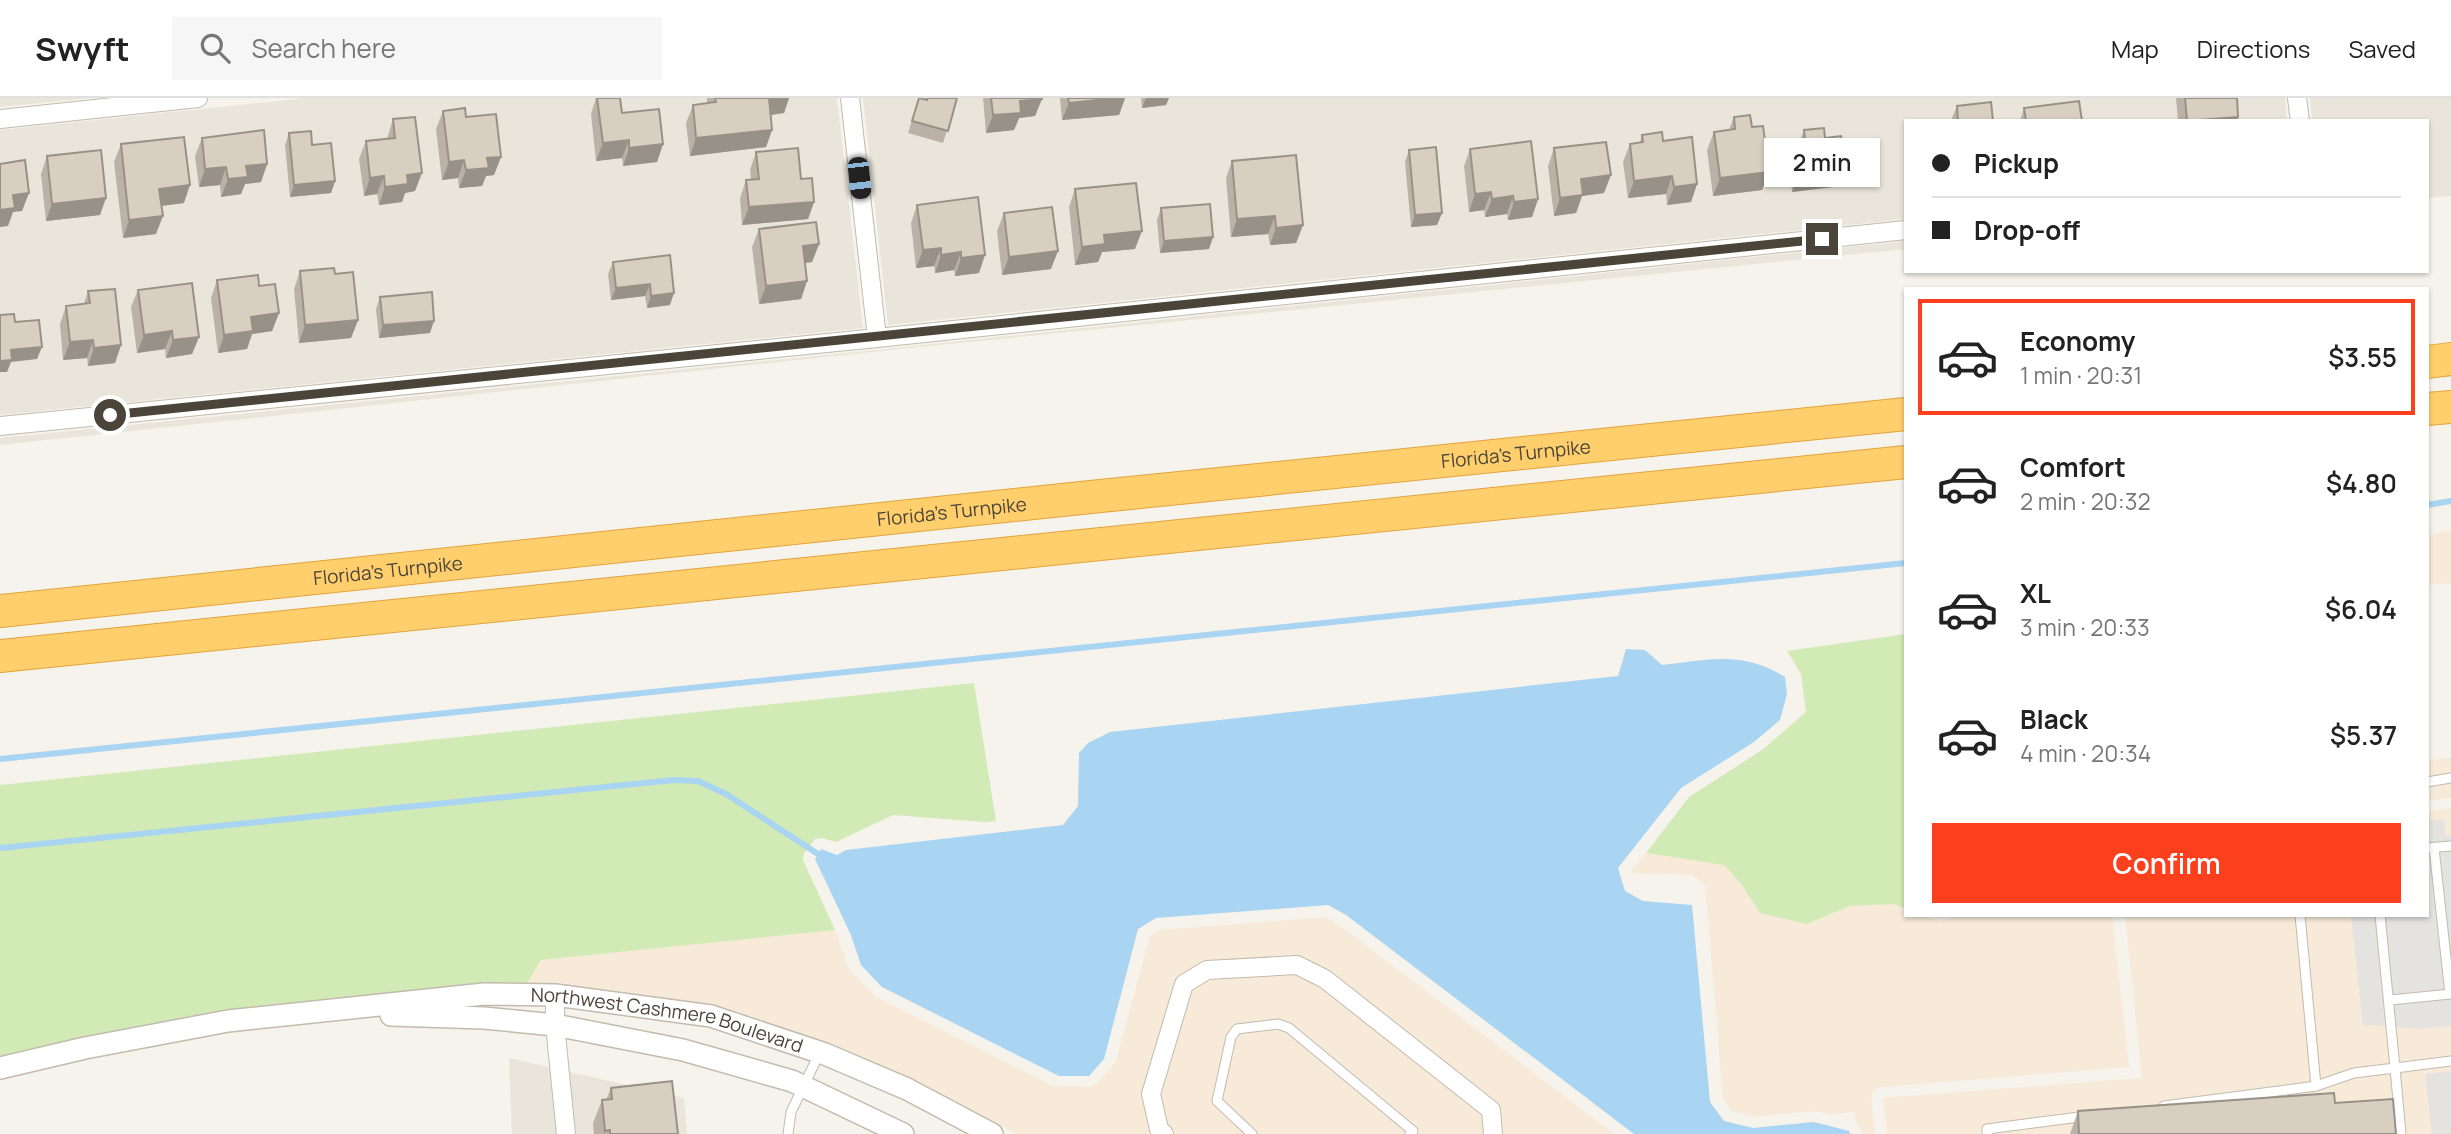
<!DOCTYPE html>
<html lang="en">
<head>
<meta charset="utf-8">
<style>
	:root { --surface:#fff; --page:#f6f6f6; --text:#222; --muted:#767676; --line:#e0e0e0; --accent:#fc3f1d }
	body { margin:0; font-family:Manrope,sans-serif; background:var(--page); color:var(--text); height:100vh; display:flex; flex-direction:column; font-size:26px; white-space:nowrap }
	* { box-sizing:border-box; margin:0 }
	p { font-size:23px; color:var(--muted) }
	.icon { flex:none; width:38px; height:38px; fill:none; stroke:currentColor; stroke-width:2; stroke-linecap:round; stroke-linejoin:round }
	.map { position:relative; flex:1; overflow:hidden }
	.sheet { position:absolute; left:1904px; top:189px; width:525px; height:630px; display:flex; flex-direction:column; background:var(--surface); border-radius:0px; box-shadow:0 2px 5px #0004 }
	.sheet>* { flex:none }
	.hud { position:absolute; left:1904px; top:21px; width:525px; height:154px; border-radius:0px; box-shadow:0 2px 5px #0004; display:grid; align-content:center; height:154px; padding:0 28px; background:var(--surface) }
	.end { position:absolute; width:32px; height:32px; margin:-16px; border:9px solid #4b4439; background:#fff; box-shadow:0 0 0 4px #fff }
	.from { border-radius:50% }
	.bubble { position:absolute; height:49px; border-radius:0px; background:var(--surface); box-shadow:0 2px 5px #0004; font-size:23px; font-weight:600; line-height:49px; text-align:center }
	.car { position:absolute; width:21px; height:42px; margin:-21px -10px; border-radius:9px; box-shadow:0 0 5px 2px #0007; background:linear-gradient(#222 24%,#8ab4d8 0 40%,#222 0 76%,#8ab4d8 0 86%,#222 0) }
	.hud b { display:flex; align-items:center; gap:24px; height:66px; font-size:26px }
	.hud b+b { border-top:2px solid var(--line) }
	.hud i { width:18px; height:18px; background:var(--text) }
	ul { padding:12px 0 0; list-style:none }
	li { display:flex; align-items:center; gap:21px; height:116px; margin:0 14px 10px; padding:0 14px; border:4px solid transparent; border-radius:0px }
	li div { flex:1 }
	li b { display:block; font-size:26px }
	li em { font-style:normal; font-weight:600 }
	li.on { border-color:var(--accent) }
	li>.icon { width:63px; height:63px; stroke-width:1.5 }
	.action { display:flex; gap:14px; margin-top:auto; padding:14px 28px }
	.action a { flex:1; height:80px; border-radius:0px; background:var(--accent); color:#fff; font-size:28px; font-weight:600; line-height:80px; text-align:center }
	header { display:flex; align-items:center; gap:42px; box-sizing:border-box; height:98px; padding:0 35px; background:var(--surface); border-bottom:2px solid var(--line) }
	header strong { font-size:33px }
	nav { display:flex; gap:38px; margin-inline-start:auto; font-size:24px }
	.search { width:490px; height:63px; background:var(--page); display:flex; align-items:center; gap:18px; box-sizing:border-box; padding:0 24px; border-radius:0px; color:var(--muted); font-size:26px }
	.map>svg:first-child { display:block }
</style>
</head>
<body>
<header>
<strong>Swyft</strong>
<div class="search"><svg class="icon" aria-label="search" viewBox="0 0 24 24"><circle cx="10" cy="10" r="6"/><path d="M15 15l6 6"/></svg>Search here</div>
<nav><a>Map</a><a>Directions</a><a>Saved</a></nav>
</header>
<div class="map">
<svg width="2451" height="1036" viewBox="0 0 2451 1036">
	<rect width="100%" height="100%" fill="#f6f3ec"/>
	<!-- residential -->
	<g fill="#eae5da">
		<path d="M0,0h89l-89,9z"/>
		<path d="M306,0h531l26,230 -863,87v-285z"/>
		<path d="M863,0h1422l2,23h-381v98l-1018,106z"/>
		<path d="M2310,0h141v98l-24,2v-77h-115z"/>
		<path d="M1906,143v8l-987,98 -919,98v-7l866,-87z"/>
		<path d="M509,960l175,40 3,36h-175z"/>
	</g>
	<!-- commercial -->
	<g fill="#f7ead8">
		<path d="M2451,432v53l-24,2v-49z"/>
		<path d="M2451,660v40l-24,2v-40z"/>
		<path d="M2451,711v325h-564l-4,-36 259,-20 -17,-163h302v-104z"/>
		<path d="M1646,755l78,12 18,20 65,39 43,-18 45,-2 11,5v6h11l24,6 13,-6h158l17,152 -247,20 -7,2 -4,7 4,38h-12l-7,-12 -2,-10 -23,3 -18,-4 -59,6 -22,-6 -9,-12 -18,-215 -14,-9 -58,-2 -1,-3z"/>
		<path d="M1326,819l12,7 276,210h-597l-104,-55 -83,-36 -114,-38 -149,-20v-2h-40l14,-23 294,-30 14,39 27,28 177,89 36,1 9,-4 18,-22 34,-125 10,-6z"/>
	</g>
	<!-- green -->
	<g fill="#d2eab5">
		<path d="M1906,536v275l-11,-5 -45,2 -43,18 -47,-11 -18,-28 -18,-20 -78,-12 43,-56 73,-47 44,-38 -5,-38 -14,-23z"/>
		<path d="M974,585l22,138 -11,1 -92,-7 -57,27 -14,-4 -7,1 -11,14 -1,7 32,70 -294,30 -14,23h-44l-257,27 -226,47v-272z"/>
	</g>
	<!-- parking -->
	<g fill="#e5e3e0">
		<path d="M2444,721l1,16 6,1v190l-35,3 -35,-4 -18,1 -12,-111h76v-94z"/>
		<path d="M2451,973v63h-19l-7,-60z"/>
	</g>
	<!-- water -->
	<path fill="#a9d4f2" d="M1626,551l19,1 17,15c48,-5 79,-15 123,12l2,17 -7,26 -26,22 -73,46 -63,80 7,23 18,10 49,4 18,197 14,19 29,7 61,-6 35,9 1,3h-216l-288,-219 -18,-10 -172,13 -18,11 -34,130 -15,17h-30l-177,-89 -21,-22 -10,-30 -36,-76 6,-10 16,6 9,-5 217,-25 15,-19 1,-53 9,-10 22,-11 508,-56z"/>
	<g fill="none" stroke-linecap="round" stroke-linejoin="round">
		<!-- stream -->
		<g stroke="#a9d4f2" stroke-width="6">
			<path d="M2427,407l24,-4"/>
			<path d="M0,661l1906,-196"/>
			<path d="M0,750l674,-68 24,1 28,13 92,60"/>
		</g>
		<!-- service casing -->
		<g stroke="#c2bbae" stroke-width="11">
			<g id="service">
				<path d="M2427,684l24,-4"/>
				<path d="M2427,750l24,-2"/>
				<path d="M2434,750l16,146"/>
				<path d="M2300,817l16,171"/>
				<path d="M2390,902l61,-6"/>
				<path d="M2164,1008l152,-20 38,-13 41,-5 -15,-153"/>
				<path d="M788,1036l3,-22 29,-60"/>
				<path d="M1252,1036l-35,-33 14,-64 6,-8 41,-5 11,4 124,103 -3,3"/>
				<path d="M1987,1036v-5l100,-13"/>
				<path d="M2401,1036l-6,-66 56,-7"/>
			</g>
		</g>
		<!-- minor casing -->
		<g stroke="#c2bbae" stroke-width="20">
			<g id="minor">
				<path d="M850,0l27,240"/>
				<path d="M2297,0l3,23"/>
				<path d="M0,21l198,-21"/>
				<path d="M0,328l877,-88 1029,-108"/>
				<path d="M555,897v30l11,109"/>
				<path d="M1164,1036l-5,-5 -8,-35 33,-110 23,-14 90,-5 28,14 166,131 2,24"/>
			</g>
		</g>
		<!-- tertiary casing -->
		<g stroke="#c2bbae" stroke-width="24">
			<g id="tertiary">
				<path d="M391,917l93,3 71,7 128,25 109,31 111,53"/>
				<path id="s1" d="M0,970l85,-20 143,-27 256,-27 71,1 156,21 114,38 82,35 85,45"/>
			</g>
		</g>
		<!-- motorway casing -->
		<g stroke="#e0a43c" stroke-width="34">
			<g id="motorway">
				<path d="M2427,264l24,-3"/>
				<path d="M2427,311l24,-2"/>
				<path id="s2" d="M0,513l1081,-113 825,-84"/>
				<path d="M0,558l1906,-194"/>
			</g>
		</g>
		<!-- service -->
		<use href="#service" stroke="#fff" stroke-width="9"/>
		<!-- minor -->
		<use href="#minor" stroke="#fff" stroke-width="18"/>
		<!-- tertiary -->
		<use href="#tertiary" stroke="#fff" stroke-width="21"/>
		<!-- motorway -->
		<use href="#motorway" stroke="#ffcf6e" stroke-width="32"/>
	</g>
	<!-- wall -->
	<g fill="#bab2a6">
		<path d="M596,0h24l2,15 41,31 -6,18 -34,4 -1,-8 -26,3 -5,-47z"/>
		<path d="M707,0h82l-5,15 -13,2 1,15 -6,17 -76,9 -4,-33 7,-18 14,-2z"/>
		<path d="M919,0l7,2v-2h31l-14,45 -35,-10z"/>
		<path d="M983,0h59l-7,18 -16,2 -5,12 -28,3z"/>
		<path d="M1060,0h65l-6,17 -57,5z"/>
		<path d="M1141,0h28l-3,7 -24,3z"/>
		<path d="M2176,0h61l1,19 -1,4h-59z"/>
		<path d="M1957,8l36,15h-40l-1,-3z"/>
		<path d="M2024,10l58,13h-62z"/>
		<path d="M443,13l23,6 35,40 -7,18 -8,1 -4,10 -23,2 -1,-10 -16,2 -6,-51z"/>
		<path d="M1734,19l18,10 17,45 -7,18 -49,6 -6,-46 7,-18 15,-2z"/>
		<path d="M393,21l22,72 -10,2 -3,9 -23,3 -2,-11 -13,2 -5,-37 7,-18 21,-2z"/>
		<path d="M1804,32l21,8 21,36 -5,12 -49,6 -4,-38 4,-12 8,-1z"/>
		<path d="M289,35l23,12 23,36 -4,12 -41,4 -5,-52z"/>
		<path d="M1642,37l55,49 -6,18 -24,3 -1,-11 -38,4 -5,-36 7,-18 10,-2z"/>
		<path d="M202,40l65,26 -6,18 -16,2 -4,10 -20,3 -1,-12 -21,2 -4,-31z"/>
		<path d="M121,46l63,59 -23,3 -5,28 -33,4 -9,-76z"/>
		<path d="M1554,50l50,45 -22,3 -6,17 -22,3 -6,-50z"/>
		<path d="M1470,51l68,50 -6,18 -24,3 -1,-6 -22,3 -1,-7 -15,2 -5,-46z"/>
		<path d="M1409,52l33,63 -5,12 -26,2 -6,-65z"/>
		<path d="M756,54l45,27 13,23 -6,17 -66,6 -2,-27 6,-18h5l-1,-10z"/>
		<path d="M47,58l53,59 -54,6 -5,-47z"/>
		<path d="M1232,63l71,64 -7,18 -26,2 -2,-11 -37,3 -5,-59z"/>
		<path d="M1075,91l60,60 -33,3 -4,10 -23,3 -6,-58z"/>
		<path d="M917,107l62,68 -24,3 -1,-6 -19,3 -1,-7 -18,2 -5,-45z"/>
		<path d="M1161,110l52,29 -4,12 -49,4 -3,-33z"/>
		<path d="M1004,115l47,56 -49,6 -5,-44z"/>
		<path d="M759,131l60,15 -7,18 -7,1 2,18 -6,18 -42,5 -7,-57z"/>
		<path d="M670,157v50l-23,3 -2,-12 -34,4 -3,-26 5,-12z"/>
		<path d="M300,173l35,3 23,46 -7,18 -52,5 -5,-54z"/>
		<path d="M217,182l42,6 20,27 -7,18 -20,3 -5,15 -29,4 -7,-55z"/>
		<path d="M138,192l61,47 -7,17 -26,4 -1,-9 -28,4 -6,-46z"/>
		<path d="M88,193l33,54 -6,18 -27,3 -1,-8 -24,2 -3,-36 6,-18 18,-2z"/>
		<path d="M380,199l50,36 -51,5 -3,-29z"/>
		<path d="M611,990l67,46h-84l-1,-11 9,-23h4z"/>
		<path d="M2335,1005l61,31h-326l8,-23z"/>
	</g>
	<!-- shaded-wall -->
	<g fill="#979187">
		<path d="M769,0h20l-5,15 -22,3z"/>
		<path d="M1117,0h8l-6,17 -57,5 7,-17z"/>
		<path d="M1146,0h23l-3,7 -24,3z"/>
		<path d="M1042,1l-7,17 -16,2 -5,12 -28,3 7,-18 27,-14z"/>
		<path d="M2238,19l-1,4h-42z"/>
		<path d="M772,32l-6,17 -76,9 6,-18z"/>
		<path d="M629,42l-7,18 -26,3 7,-18z"/>
		<path d="M663,46l-6,18 -34,4 6,-18z"/>
		<path d="M501,59l-7,18 -8,1 -4,10 -23,2 7,-18 21,-12z"/>
		<path d="M464,62l-6,18 -16,2 7,-18z"/>
		<path d="M267,66l-6,18 -16,2 -4,10 -20,3 7,-18 18,-13z"/>
		<path d="M226,69l-6,18 -21,2 6,-18z"/>
		<path d="M1769,74l-7,18 -49,6 7,-18z"/>
		<path d="M422,75l-7,18 -10,2 -3,9 -23,3 6,-18 22,-12z"/>
		<path d="M1846,76l-5,12 -49,6 5,-12z"/>
		<path d="M1611,77l-7,18 -22,3 -6,17 -22,3 6,-18 21,-19z"/>
		<path d="M384,78l-7,18 -13,2 6,-18z"/>
		<path d="M1672,78l-6,18 -38,4 6,-17z"/>
		<path d="M335,83l-4,12 -41,4 4,-12z"/>
		<path d="M1697,86l-6,18 -24,3 7,-18z"/>
		<path d="M190,87l-6,18 -31,4 6,-18z"/>
		<path d="M1491,94l-7,18 -15,2 6,-18z"/>
		<path d="M29,95l-7,18 -9,1 -5,14 -8,1v-17l13,-15z"/>
		<path d="M1513,98l-6,18 -22,3 7,-18z"/>
		<path d="M106,100l-6,17 -54,6 6,-17z"/>
		<path d="M1538,101l-6,18 -24,3 6,-18z"/>
		<path d="M814,104l-6,17 -66,6 7,-18z"/>
		<path d="M1442,115l-5,12 -26,2 4,-12z"/>
		<path d="M163,118l-7,18 -33,4 6,-18z"/>
		<path d="M1275,118l-7,18 -37,3 6,-18z"/>
		<path d="M1303,127l-7,18 -26,2 6,-17z"/>
		<path d="M1142,133l-7,18 -33,3 -4,10 -23,3 7,-18 22,-12z"/>
		<path d="M1213,139l-4,12 -49,4 4,-12z"/>
		<path d="M819,146l-7,18 -15,2 6,-18z"/>
		<path d="M941,150l-7,18 -18,2 7,-18z"/>
		<path d="M1058,153l-7,18 -49,6 7,-18z"/>
		<path d="M961,154l-7,18 -19,3 6,-18z"/>
		<path d="M985,157l-6,18 -24,3 6,-18z"/>
		<path d="M807,183l-6,18 -42,5 7,-18z"/>
		<path d="M650,186l-5,12 -34,4 5,-12z"/>
		<path d="M674,195l-4,12 -23,3 4,-12z"/>
		<path d="M279,215l-7,18 -20,3 -5,15 -29,4 6,-18 27,-18z"/>
		<path d="M358,222l-7,18 -52,5 6,-18z"/>
		<path d="M434,223l-4,12 -51,5 4,-13z"/>
		<path d="M172,233l-7,18 -28,4 7,-18z"/>
		<path d="M199,239l-7,17 -26,4 7,-18z"/>
		<path d="M93,242l-6,18 -24,2 7,-18z"/>
		<path d="M121,247l-6,18 -27,3 6,-18z"/>
		<path d="M42,249l-5,12 -26,3 -4,10h-7v-11l11,-11z"/>
	</g>
	<!-- building -->
	<g fill="#d8cfc1" stroke="#979187" stroke-width="2">
		<path d="M597,0h23l2,15 37,-4 4,35 -34,4v-8l-26,3z"/>
		<path d="M715,0h54l3,32 -76,8 -3,-33 23,-3z"/>
		<path d="M919,0l8,2v-2h30l-9,33 -36,-10z"/>
		<path d="M991,0h51v1l-22,2 1,12 -28,2z"/>
		<path d="M1068,0h49l-48,5z"/>
		<path d="M2185,0h52l1,19 -51,4z"/>
		<path d="M2079,3l3,20h-56l-2,-13z"/>
		<path d="M1991,4l2,19h-35l-1,-15z"/>
		<path d="M465,10l1,9 30,-3 5,43 -14,1 2,10 -23,2 -2,-10 -15,2 -6,-51z"/>
		<path d="M1750,17l2,12 11,-1 6,46 -49,6 -6,-46 21,-3 -1,-12z"/>
		<path d="M415,19l7,56 -15,2 1,9 -23,3 -1,-11 -14,2 -4,-37 29,-3 -2,-19z"/>
		<path d="M1824,30l1,10 16,-2 5,38 -49,6 -5,-38 13,-2 -1,-10z"/>
		<path d="M264,32l3,34 -21,2 2,11 -20,2 -2,-12 -21,2 -3,-31z"/>
		<path d="M311,33l1,14 19,-2 4,38 -41,4 -5,-52z"/>
		<path d="M1662,34l1,9 29,-4 5,47 -23,3 -2,-11 -38,5 -4,-37 13,-2 -1,-7z"/>
		<path d="M184,39l6,48 -31,4 4,27 -34,4 -8,-76z"/>
		<path d="M1531,43l7,58 -24,3 -1,-6 -21,3 -1,-7 -16,2 -5,-45z"/>
		<path d="M1606,44l5,33 -30,4 2,16 -23,3 -6,-50z"/>
		<path d="M1436,49l6,66 -27,2 -6,-65z"/>
		<path d="M798,50l3,31 11,-1 2,24 -65,5 -3,-27 13,-1 -3,-27z"/>
		<path d="M101,52l5,48 -54,6 -5,-48z"/>
		<path d="M1296,57l7,70 -27,3 -1,-12 -38,3 -5,-58z"/>
		<path d="M25,62l4,33 -16,2 2,13 -15,2v-46z"/>
		<path d="M1136,85l6,48 -38,4 1,9 -23,3 -7,-58z"/>
		<path d="M978,99l7,58 -24,3v-6l-20,3v-7l-18,2 -6,-45z"/>
		<path d="M1210,106l3,33 -49,4 -3,-33z"/>
		<path d="M1052,109l6,44 -49,6 -5,-44z"/>
		<path d="M816,124l3,22 -16,2 4,35 -41,5 -7,-57z"/>
		<path d="M670,157l4,38 -23,3 -1,-12 -34,4 -3,-26z"/>
		<path d="M334,170l1,6 18,-2 5,48 -53,5 -5,-54z"/>
		<path d="M258,177l1,11 16,-2 4,29 -28,4 2,14 -29,4 -7,-55z"/>
		<path d="M192,185l7,54 -26,3 -1,-9 -28,4 -6,-45z"/>
		<path d="M115,191l6,56 -27,3 -1,-8 -23,2 -4,-36 24,-3 -2,-12z"/>
		<path d="M432,194l2,29 -51,4 -3,-28z"/>
		<path d="M14,216l1,8 24,-2 3,27 -31,3 1,10 -12,1v-46z"/>
		<path d="M672,983l6,53h-68v-4l-5,1 -3,-31 10,-1 -1,-11z"/>
		<path d="M2334,995l1,10 58,-4 3,35h-317l-1,-23z"/>
	</g>
	<g fill="none" stroke-linecap="round" stroke-linejoin="round">
		<!-- route -->
		<path stroke="#4b4439" stroke-width="9" d="M110,317l1712,-176"/>
	</g>
	<g text-anchor="middle" stroke-width="6" stroke-linejoin="round" paint-order="stroke">
		<!-- street labels -->
		<g font-size="19" fill="#4b4439" stroke="#fff">
			<text dy="7" stroke="none"><textPath href="#s2" startOffset="1524">Florida's Turnpike</textPath></text>
			<text dy="7" stroke="none"><textPath href="#s2" startOffset="957">Florida's Turnpike</textPath></text>
			<text dy="7" stroke="none"><textPath href="#s2" startOffset="390">Florida's Turnpike</textPath></text>
			<text dy="7" stroke="none"><textPath href="#s1" startOffset="676">Northwest Cashmere Boulevard</textPath></text>
		</g>
	</g>
</svg>
<i class="end from" style="left:110px;top:317px"></i>
<i class="end" style="left:1822px;top:141px"></i>
<div class="bubble" style="left:1764px;top:40px;width:116px">2 min</div>
<i class="car" style="left:859px;top:80px;rotate:174deg"></i>
<div class="hud">
<b><i class="from"></i>Pickup</b>
<b><i></i>Drop-off</b>
</div>
<section class="sheet">
<ul>
<li class="on"><svg class="icon" aria-label="car" viewBox="0 0 24 24"><path d="M5 17H2v-5l4-1 3-4h7l3 4 3 1v5h-3M9 17h6M6 11h13"/><circle cx="7" cy="17" r="2"/><circle cx="17" cy="17" r="2"/></svg><div><b>Economy</b><p>1 min · 20:31</p></div><em>$3.55</em></li>
<li><svg class="icon" aria-label="car" viewBox="0 0 24 24"><path d="M5 17H2v-5l4-1 3-4h7l3 4 3 1v5h-3M9 17h6M6 11h13"/><circle cx="7" cy="17" r="2"/><circle cx="17" cy="17" r="2"/></svg><div><b>Comfort</b><p>2 min · 20:32</p></div><em>$4.80</em></li>
<li><svg class="icon" aria-label="car" viewBox="0 0 24 24"><path d="M5 17H2v-5l4-1 3-4h7l3 4 3 1v5h-3M9 17h6M6 11h13"/><circle cx="7" cy="17" r="2"/><circle cx="17" cy="17" r="2"/></svg><div><b>XL</b><p>3 min · 20:33</p></div><em>$6.04</em></li>
<li><svg class="icon" aria-label="car" viewBox="0 0 24 24"><path d="M5 17H2v-5l4-1 3-4h7l3 4 3 1v5h-3M9 17h6M6 11h13"/><circle cx="7" cy="17" r="2"/><circle cx="17" cy="17" r="2"/></svg><div><b>Black</b><p>4 min · 20:34</p></div><em>$5.37</em></li>
</ul>
<div class="action"><a>Confirm</a></div>
</section>
</div>
</body>
</html>
